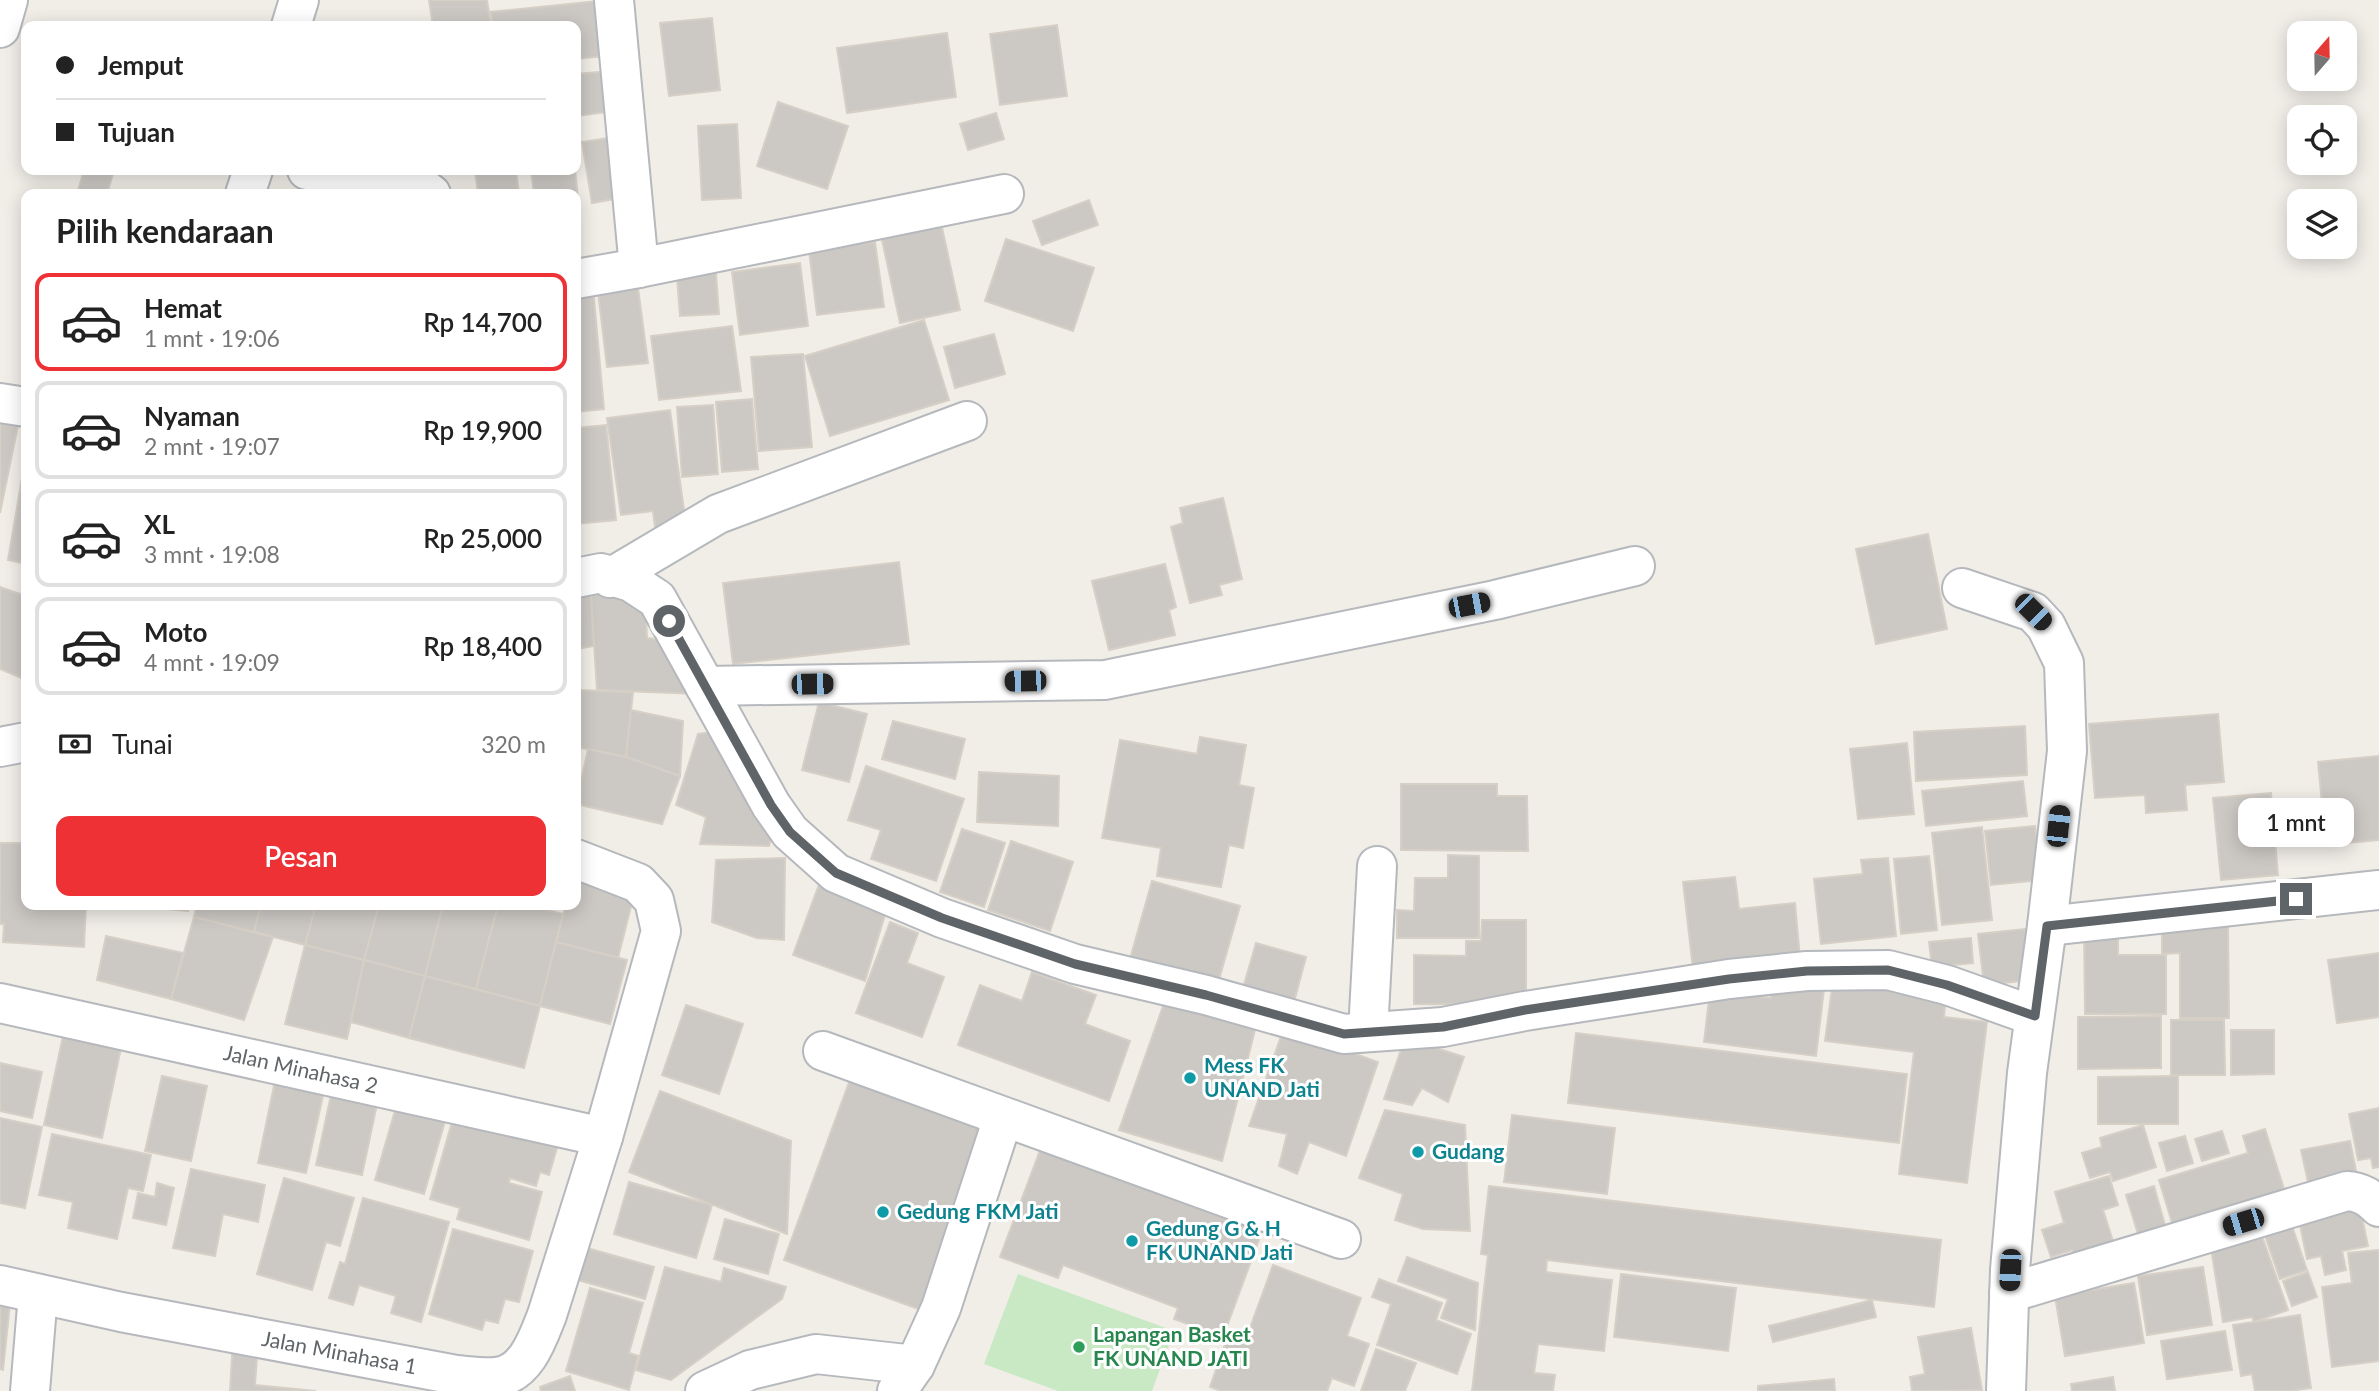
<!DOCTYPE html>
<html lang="id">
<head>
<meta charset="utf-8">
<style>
	:root { --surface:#fff; --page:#f2f2f2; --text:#222; --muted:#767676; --line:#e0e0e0; --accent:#ed3135 }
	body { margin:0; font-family:Lato,sans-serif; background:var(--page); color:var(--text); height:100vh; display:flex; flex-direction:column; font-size:26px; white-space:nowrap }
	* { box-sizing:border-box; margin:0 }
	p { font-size:23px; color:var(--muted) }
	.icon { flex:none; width:38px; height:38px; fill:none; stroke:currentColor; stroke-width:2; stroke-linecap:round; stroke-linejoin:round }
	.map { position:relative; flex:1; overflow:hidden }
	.details { position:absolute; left:21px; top:189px; width:560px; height:721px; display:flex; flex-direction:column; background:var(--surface); border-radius:14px; box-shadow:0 4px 18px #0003 }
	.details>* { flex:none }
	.hud { position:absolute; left:21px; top:21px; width:560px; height:154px; border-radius:14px; box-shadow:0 4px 18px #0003; display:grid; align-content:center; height:154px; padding:0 35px; background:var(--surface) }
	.needle { width:46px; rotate:20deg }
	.buttons { position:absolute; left:2287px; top:21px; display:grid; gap:14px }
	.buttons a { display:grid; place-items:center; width:70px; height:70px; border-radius:14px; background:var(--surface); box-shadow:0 4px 18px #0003; font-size:35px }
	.end { position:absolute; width:32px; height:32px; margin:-16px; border:9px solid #5f6468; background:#fff; box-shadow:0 0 0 4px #fff }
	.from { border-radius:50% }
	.bubble { position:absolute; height:49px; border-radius:14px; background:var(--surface); box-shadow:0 4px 18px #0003; font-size:23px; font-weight:600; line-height:49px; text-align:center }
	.car { position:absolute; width:21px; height:42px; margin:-21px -10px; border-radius:9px; box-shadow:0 0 5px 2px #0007; background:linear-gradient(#222 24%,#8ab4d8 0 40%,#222 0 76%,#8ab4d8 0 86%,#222 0) }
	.hud b { display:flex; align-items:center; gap:24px; height:66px; font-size:26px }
	.hud b+b { border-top:2px solid var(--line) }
	.hud i { width:18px; height:18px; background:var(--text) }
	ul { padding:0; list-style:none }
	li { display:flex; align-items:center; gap:21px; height:98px; margin:0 14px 10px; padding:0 21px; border:4px solid var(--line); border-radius:14px }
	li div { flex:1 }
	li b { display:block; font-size:26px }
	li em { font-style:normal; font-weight:600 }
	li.current { border-color:var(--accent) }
	li>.icon { width:63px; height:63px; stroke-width:1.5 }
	h2 { padding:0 35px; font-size:32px; line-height:84px }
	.pay { display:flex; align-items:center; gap:18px; height:77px; padding:0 35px; font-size:26px }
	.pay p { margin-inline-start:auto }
	.primary-button { display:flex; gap:14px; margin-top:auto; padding:14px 35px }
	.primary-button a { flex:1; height:80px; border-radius:14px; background:var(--accent); color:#fff; font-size:28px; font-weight:600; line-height:80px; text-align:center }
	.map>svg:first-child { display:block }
</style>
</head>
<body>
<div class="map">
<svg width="2379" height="1391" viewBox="0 0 2379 1391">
	<rect width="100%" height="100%" fill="#f1eee8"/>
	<!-- green -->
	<path fill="#c8e9c4" d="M1018,1274l156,57 -22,60h-94l-74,-27z"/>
	<!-- building -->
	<g fill="#ccc9c5" stroke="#d6cfc6" stroke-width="2">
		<path d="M429,0h58l4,26h-58z"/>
		<path d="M598,1l6,55 -28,3v-33h-83l-2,-14z"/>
		<path d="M712,18l8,72 -51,6 -9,-73z"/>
		<path d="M1057,25l10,71 -67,9 -10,-71z"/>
		<path d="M947,33l9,64 -109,16 -10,-65z"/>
		<path d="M611,71l4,40 -39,5v-42z"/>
		<path d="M778,102l70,24 -21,63 -70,-23z"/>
		<path d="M996,113l8,26 -36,11 -8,-26z"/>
		<path d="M737,124l4,74 -39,2 -4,-74z"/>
		<path d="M615,137l11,60 -34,6 -10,-61z"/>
		<path d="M84,170h30l-7,24h-30z"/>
		<path d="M475,170h41l3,24h-41z"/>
		<path d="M531,170h44l4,37 -3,1v-14h-42z"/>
		<path d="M1089,200l9,25 -56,20 -9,-24z"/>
		<path d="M939,214l21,96 -60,13 -21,-97z"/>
		<path d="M1006,239l88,29 -21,63 -88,-30z"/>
		<path d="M875,242l9,65 -67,8 -8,-65z"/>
		<path d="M715,260l4,54 -39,2 -4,-53z"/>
		<path d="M800,263l8,63 -68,9 -8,-63z"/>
		<path d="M593,288l11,121 -28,3v-122z"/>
		<path d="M638,288l10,75 -41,4 -9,-75z"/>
		<path d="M924,320l25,80 -119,36 -25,-80z"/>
		<path d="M732,326l9,65 -82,9 -8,-64z"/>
		<path d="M994,334l11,40 -50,14 -11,-41z"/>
		<path d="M803,354l9,93 -53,4 -8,-94z"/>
		<path d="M752,399l6,70 -36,3 -6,-70z"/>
		<path d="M713,405l5,69 -36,3 -5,-70z"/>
		<path d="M0,406l21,5 -21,102z"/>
		<path d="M670,410l16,114 -31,4 -2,-17 -32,4 -14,-97z"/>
		<path d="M606,425l10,95 -40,4v-96z"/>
		<path d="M26,455v109l-18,-4z"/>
		<path d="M1223,498l19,81 -23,6 3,10 -32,8 -19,-76 12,-4 -3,-15z"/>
		<path d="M1928,534l19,95 -71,15 -20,-95z"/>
		<path d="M899,562l10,82 -176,20 -10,-81z"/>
		<path d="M1165,564l11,43 -7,3 6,25 -66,15 -17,-69z"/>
		<path d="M0,587l26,9v72l-2,11 -24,-10z"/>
		<path d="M576,594h15l3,52 -18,3z"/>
		<path d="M591,594l54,3 2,41 30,3 20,53 -100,-4z"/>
		<path d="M576,690l57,2 -7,65 -50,-10z"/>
		<path d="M819,702l48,12 -18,68 -47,-12z"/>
		<path d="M631,710l52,11 -3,55 -54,-19z"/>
		<path d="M2218,714l6,68 -39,3 2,25 -41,3 -1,-18 -50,3 -6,-74z"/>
		<path d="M893,721l72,18 -10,40 -73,-20z"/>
		<path d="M2025,726l2,49 -111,6 -2,-49z"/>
		<path d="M720,731l56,95 -7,20 -69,-2 6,-27 -30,-12 22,-71z"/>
		<path d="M1200,737l46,8 -7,40 15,3 -11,60 -14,-3 -8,42 -64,-11 4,-28 -59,-10 18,-98 77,14z"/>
		<path d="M1907,743l7,71 -56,5 -8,-70z"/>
		<path d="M588,749l38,8 54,19 -18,48 -86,-20z"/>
		<path d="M2379,756v84l-53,5 -8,-83z"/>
		<path d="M866,766l98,33 -28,82 -65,-22 10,-29 -33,-10z"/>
		<path d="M979,772l80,4 -1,50 -81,-4z"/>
		<path d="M2023,781l4,35 -101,10 -4,-35z"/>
		<path d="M1401,784h96v12h30l1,55 -127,-1z"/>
		<path d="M2271,793l7,82 -57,5 -8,-82z"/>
		<path d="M2035,826l6,54 -50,5 -6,-54z"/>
		<path d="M1982,827l10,93 -50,5 -10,-92z"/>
		<path d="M962,829l43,14 -21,64 -44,-15z"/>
		<path d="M1011,841l62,21 -23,69 -62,-21z"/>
		<path d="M0,843h26v62h60l-2,42 -81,-5 1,-18h-4z"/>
		<path d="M1448,855l31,1v82h-82v-28l17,1 1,-33h33z"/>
		<path d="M1929,856l8,74 -36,4 -7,-75z"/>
		<path d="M785,858l-1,82 -27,-2 -45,-16 4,-62z"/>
		<path d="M1888,858l8,78 -75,8 -7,-65 49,-5 -2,-14z"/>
		<path d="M576,867l61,16 -19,75 -62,-16 10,-37h10z"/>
		<path d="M823,874l64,34 -22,73 -72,-26z"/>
		<path d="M1735,877l4,32 56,-6 5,55 -107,11 -10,-87z"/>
		<path d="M1152,881l88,25 -22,77 -88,-24z"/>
		<path d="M125,905h64l-1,6z"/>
		<path d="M197,905h64l-7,27 -60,-15z"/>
		<path d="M261,905h55l-11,40 -51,-13z"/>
		<path d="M316,905h63l-15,55 -59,-15z"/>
		<path d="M379,905h64l-18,71 -61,-16z"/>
		<path d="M443,905h55l-22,84 -51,-13z"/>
		<path d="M498,905h28l37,9 -23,92 -64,-17z"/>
		<path d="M194,917l79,20 -29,83 -73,-21z"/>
		<path d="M1482,920h44v85l-112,-1v-49l52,1v-15h15z"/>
		<path d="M890,922l28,11 -11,30 37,14 -22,60 -66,-24z"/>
		<path d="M2162,924h66l1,94h-49v-65l-18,1z"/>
		<path d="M2025,929l6,51 -47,5 -6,-51z"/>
		<path d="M2084,929h34v26h48v59h-81z"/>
		<path d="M106,936l77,17 -12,46 -74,-19z"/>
		<path d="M1971,938l2,25 -41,4 -3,-25z"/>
		<path d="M556,942l71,18 -17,64 -70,-18z"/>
		<path d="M1256,943l50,14 -12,45 -51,-14z"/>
		<path d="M305,945l59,15 -17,79 -62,-15z"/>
		<path d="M2379,953v64l-42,6 -9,-63z"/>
		<path d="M364,960l61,16 -16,62 -58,-16z"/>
		<path d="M1032,972l64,23 -11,29 45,17 -21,60 -151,-56 22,-60 42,16z"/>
		<path d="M1834,973l113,14 -3,30 43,5 -20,161 -68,-9 15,-122 -89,-11z"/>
		<path d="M425,976l115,30 -16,62 -115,-30z"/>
		<path d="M1773,982l51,7 -8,67 -112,-14 6,-51 61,7z"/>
		<path d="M1167,995l89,31 -34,135 -103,-31z"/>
		<path d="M686,1005l57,19 -24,70 -57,-19z"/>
		<path d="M2161,1016v52l-83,1v-52z"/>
		<path d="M2171,1020h53l1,55h-54z"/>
		<path d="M1284,1028l94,34 -32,94 -37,-14 -12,32 -18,-8 8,-32 -38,-8z"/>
		<path d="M2231,1030h43v44l-43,1z"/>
		<path d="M1576,1033l331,41 -8,69 -331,-40z"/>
		<path d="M63,1036l58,12 -19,90 -58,-13z"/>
		<path d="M1403,1044l30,3 31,10 -16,45 -26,-14 -10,17 -28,-6z"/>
		<path d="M0,1063l42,9 -10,46 -32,-7z"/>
		<path d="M162,1076l45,10 -16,75 -46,-10z"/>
		<path d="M2178,1076v48h-80v-47z"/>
		<path d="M851,1077l138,50 -68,183 -137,-50z"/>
		<path d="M275,1081l49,10 -18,82 -48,-10z"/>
		<path d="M660,1091l131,50 -4,93 -158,-62z"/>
		<path d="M331,1095l46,9 -15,71 -46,-10z"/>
		<path d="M396,1107l49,14 -21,73 -49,-14z"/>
		<path d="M2379,1108v59l-6,1 -2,-10 -13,2 -9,-46z"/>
		<path d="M1385,1110l80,15 5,106 -47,-2 -28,-9 8,-26 -44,-16z"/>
		<path d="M1512,1115l103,13 -8,66 -103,-12z"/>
		<path d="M0,1118l42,9 -17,81 -25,-5z"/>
		<path d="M452,1122l105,26 -8,27 -9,-3 -4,14 -26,-8 -1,5 33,9 -13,48 -72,-21 3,-11 -30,-9z"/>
		<path d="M2143,1125l13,42 -43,14 -3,-9 -20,6 -8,-25 20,-6 -2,-9z"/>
		<path d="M2265,1129l20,63 -112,34 -14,-46 89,-27 -5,-17z"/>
		<path d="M2222,1131l7,22 -27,8 -7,-22z"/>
		<path d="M52,1134l99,21 -8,36 -15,-3 -11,51 -49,-11 5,-26 -34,-7z"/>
		<path d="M2185,1136l8,27 -26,8 -8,-28z"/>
		<path d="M2350,1141l8,40 -48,10 -9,-41z"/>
		<path d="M1042,1145l222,81 -41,111 -49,-18 4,-11 -115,-43 -5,13 -58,-21z"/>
		<path d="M191,1169l74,16 -7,37 -35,-8 -8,42 -42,-8z"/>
		<path d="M2109,1176l9,29 -15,5 10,31 -39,12 -2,-3 -21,7 -9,-27 22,-7 -9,-31z"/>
		<path d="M284,1178l70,20 -14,48 -14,-4 -14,48 -55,-16z"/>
		<path d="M629,1182l83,23 -16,53 -82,-24z"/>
		<path d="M157,1183l17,5 -8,37 -33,-7 5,-25 17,4z"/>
		<path d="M1489,1186l452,54 -7,67 -387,-47 -1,12 66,8 -8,71 -66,-7 -4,29 21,2 -2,16h-81l16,-136 -7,-1z"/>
		<path d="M2154,1186l11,39 -27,9 -12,-39z"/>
		<path d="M363,1198l86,24 -28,100 -30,-9 5,-17 -37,-11 -6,20 -24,-7 11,-36 5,2z"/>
		<path d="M2359,1203l9,43 -26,5 4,19 -21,5 -4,-19 -14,3 -9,-44z"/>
		<path d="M725,1219l54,15 -11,40 -54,-15z"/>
		<path d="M2290,1220l17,50 -27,9 -17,-49z"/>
		<path d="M2259,1228l29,82 -34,12 -2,-5 -29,5 -14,-86z"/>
		<path d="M453,1229l80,22 -14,51 -14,-3 -7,24 -13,-3 -3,10 -53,-16z"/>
		<path d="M587,1248l67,19 -9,32 -67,-19z"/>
		<path d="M2379,1250v111l-47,6 -10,-80 30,-4 -4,-30z"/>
		<path d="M1407,1257l71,26 -3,47 -34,-12 7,-19 -50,-18z"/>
		<path d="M1273,1265l88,33 -14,38 22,8 -15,42 -22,-8 -5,13h-106l-11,-4 20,-57 17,6z"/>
		<path d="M665,1267l56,15 3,-14 62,19 -4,12 -111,81 -35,-10z"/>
		<path d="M2203,1267l9,58 -65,10 -9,-59z"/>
		<path d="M2308,1272l9,25 -25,9 -9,-25z"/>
		<path d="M1621,1274l115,14 -8,63 -114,-14z"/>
		<path d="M1379,1279l63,24 -6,17 35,14 -14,40 -80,-29 14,-41 -19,-7z"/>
		<path d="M2134,1283l10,60 -79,13 -10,-60z"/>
		<path d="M590,1288l53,15 -14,50 9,3 -9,34 -63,-19z"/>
		<path d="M1872,1300l4,17 -103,25 -4,-16z"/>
		<path d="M0,1303l10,1 -7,66 -3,-1z"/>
		<path d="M2300,1315l11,73 -21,3h-35l-3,-17 -11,2 -8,-51z"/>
		<path d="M1971,1328l11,62 -70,1 -2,-14 15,-3 -7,-37z"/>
		<path d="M2225,1331l7,39 -65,9 -6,-38z"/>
		<path d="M233,1340l25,2 -3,43 61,6h-86z"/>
		<path d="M1376,1349l40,14 -11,28h-44z"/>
		<path d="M570,1376l5,15h-34l-1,-4z"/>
		<path d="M2113,1377l2,14h-43l-1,-7z"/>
		<path d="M1834,1379l1,12h-77v-5z"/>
	</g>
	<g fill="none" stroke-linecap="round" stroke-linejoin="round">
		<!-- street casing -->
		<g stroke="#b5b8bc" stroke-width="42">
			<g id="street">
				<path d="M614,0l25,268"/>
				<path d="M291,26l8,-26"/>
				<path d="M0,28l8,-28"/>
				<path d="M307,170c41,3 90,-2 124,24"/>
				<path d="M245,194l8,-24"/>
				<path d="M576,279l63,-11 365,-74"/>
				<path d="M0,403l26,4"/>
				<path d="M576,578l25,-5 30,9 26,17 114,206 19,27 46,41 106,45 133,46 131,31 138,39 99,-7 82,-16 204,-32 78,-8 81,-1 59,15 87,31"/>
				<path d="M610,578l108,-64 249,-93"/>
				<path d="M1962,588l71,24 13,14 18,37 3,88 -20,175 -20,147 -17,197 -4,121"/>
				<path d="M705,686l400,-6 390,-80 140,-34"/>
				<path d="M0,747l26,-5"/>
				<path d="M2047,926l332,-36"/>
				<path id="s1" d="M0,1003l603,134"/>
				<path d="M1368,1032l9,-166"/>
				<path d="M823,1051l518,188"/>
				<path id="s2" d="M0,1285l121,27 335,63c13,1 27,3 40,2 30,-2 42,-39 51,-62l56,-178 58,-206 -7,-31 -16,-17 -62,-24"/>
				<path d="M2009,1293l338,-102c14,1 22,6 32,16"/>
				<path d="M30,1391l8,-97"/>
				<path d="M705,1391l45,-21 66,-16 99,11"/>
				<path d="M897,1391l18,-26 26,-57 62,-190"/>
			</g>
		</g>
		<!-- street -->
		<use href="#street" stroke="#fff" stroke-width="38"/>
	</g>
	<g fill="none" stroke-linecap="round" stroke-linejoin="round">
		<!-- route -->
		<path stroke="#5f6468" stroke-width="9" d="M669,621l102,184 19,27 46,41 106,45 133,46 131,31 138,39 99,-7 82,-17 204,-31 78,-8 81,-1 59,15 88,31 12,-90 249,-27"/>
	</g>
	<!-- markers -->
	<g fill="#0f9aa8" stroke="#fff" stroke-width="2.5">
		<circle cx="1190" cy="1078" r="7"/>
		<circle cx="1418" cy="1152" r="7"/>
		<circle cx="883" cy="1212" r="7"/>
		<circle cx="1132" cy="1241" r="7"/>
	</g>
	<circle fill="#2e9e5b" stroke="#fff" stroke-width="2.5" cx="1079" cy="1347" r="7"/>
	<g text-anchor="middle" stroke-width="6" stroke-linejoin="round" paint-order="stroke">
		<!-- culture labels -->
		<g font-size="21" font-weight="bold" fill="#0d838f" stroke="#fff" text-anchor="start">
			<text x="1204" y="1073">Mess FK<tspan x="1204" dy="24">UNAND Jati</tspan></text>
			<text x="1432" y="1159">Gudang</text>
			<text x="897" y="1219">Gedung FKM Jati</text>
			<text x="1146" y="1236">Gedung G &amp; H<tspan x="1146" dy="24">FK UNAND Jati</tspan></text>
		</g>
		<!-- street labels -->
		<g font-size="21" fill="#5f6468" stroke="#fff">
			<text dy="7" stroke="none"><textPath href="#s1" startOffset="308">Jalan Minahasa 2</textPath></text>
			<text dy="7" stroke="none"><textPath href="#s2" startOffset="346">Jalan Minahasa 1</textPath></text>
		</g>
		<!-- leisure labels -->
		<g font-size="21" font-weight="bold" fill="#27864d" stroke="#fff" text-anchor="start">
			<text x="1093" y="1342">Lapangan Basket<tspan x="1093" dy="24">FK UNAND JATI</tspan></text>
		</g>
	</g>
</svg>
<div class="buttons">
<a><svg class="needle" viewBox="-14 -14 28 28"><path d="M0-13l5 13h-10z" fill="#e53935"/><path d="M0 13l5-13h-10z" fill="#767676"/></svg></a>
<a><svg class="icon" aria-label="locate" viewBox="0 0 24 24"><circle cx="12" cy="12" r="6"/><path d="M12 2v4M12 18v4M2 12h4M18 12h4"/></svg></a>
<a><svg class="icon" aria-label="layers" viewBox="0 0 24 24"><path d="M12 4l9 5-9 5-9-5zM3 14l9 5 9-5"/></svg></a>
</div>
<i class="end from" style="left:669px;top:621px"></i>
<i class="end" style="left:2296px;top:899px"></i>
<div class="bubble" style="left:2238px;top:798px;width:116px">1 mnt</div>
<i class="car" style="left:1469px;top:605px;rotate:79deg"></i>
<i class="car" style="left:2033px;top:612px;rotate:135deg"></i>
<i class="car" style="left:1025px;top:681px;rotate:269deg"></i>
<i class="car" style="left:812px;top:684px;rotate:89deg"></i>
<i class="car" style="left:2058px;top:826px;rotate:6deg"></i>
<i class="car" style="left:2243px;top:1222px;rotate:253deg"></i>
<i class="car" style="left:2010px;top:1270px;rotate:183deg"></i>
<div class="hud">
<b><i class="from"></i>Jemput</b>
<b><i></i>Tujuan</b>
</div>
<section class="details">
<h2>Pilih kendaraan</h2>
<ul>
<li class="current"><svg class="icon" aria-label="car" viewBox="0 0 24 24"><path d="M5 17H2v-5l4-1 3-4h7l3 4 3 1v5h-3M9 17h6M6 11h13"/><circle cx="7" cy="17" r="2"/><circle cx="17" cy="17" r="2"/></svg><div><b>Hemat</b><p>1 mnt · 19:06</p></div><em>Rp 14,700</em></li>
<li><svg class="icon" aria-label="car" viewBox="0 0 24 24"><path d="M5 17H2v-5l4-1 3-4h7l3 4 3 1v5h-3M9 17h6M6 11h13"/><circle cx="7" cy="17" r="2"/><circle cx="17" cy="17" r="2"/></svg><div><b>Nyaman</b><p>2 mnt · 19:07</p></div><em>Rp 19,900</em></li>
<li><svg class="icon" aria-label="car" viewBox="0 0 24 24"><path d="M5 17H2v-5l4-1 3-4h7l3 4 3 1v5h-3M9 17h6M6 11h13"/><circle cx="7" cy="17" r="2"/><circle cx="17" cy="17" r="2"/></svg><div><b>XL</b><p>3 mnt · 19:08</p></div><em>Rp 25,000</em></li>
<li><svg class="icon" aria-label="car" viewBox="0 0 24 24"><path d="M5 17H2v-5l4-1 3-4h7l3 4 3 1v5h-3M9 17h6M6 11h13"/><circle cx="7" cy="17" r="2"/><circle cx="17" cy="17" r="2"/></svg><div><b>Moto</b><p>4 mnt · 19:09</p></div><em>Rp 18,400</em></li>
</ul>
<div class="pay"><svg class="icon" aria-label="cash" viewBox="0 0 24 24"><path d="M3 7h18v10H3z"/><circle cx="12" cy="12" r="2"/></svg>Tunai<p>320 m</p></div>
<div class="primary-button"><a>Pesan</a></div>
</section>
</div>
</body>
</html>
